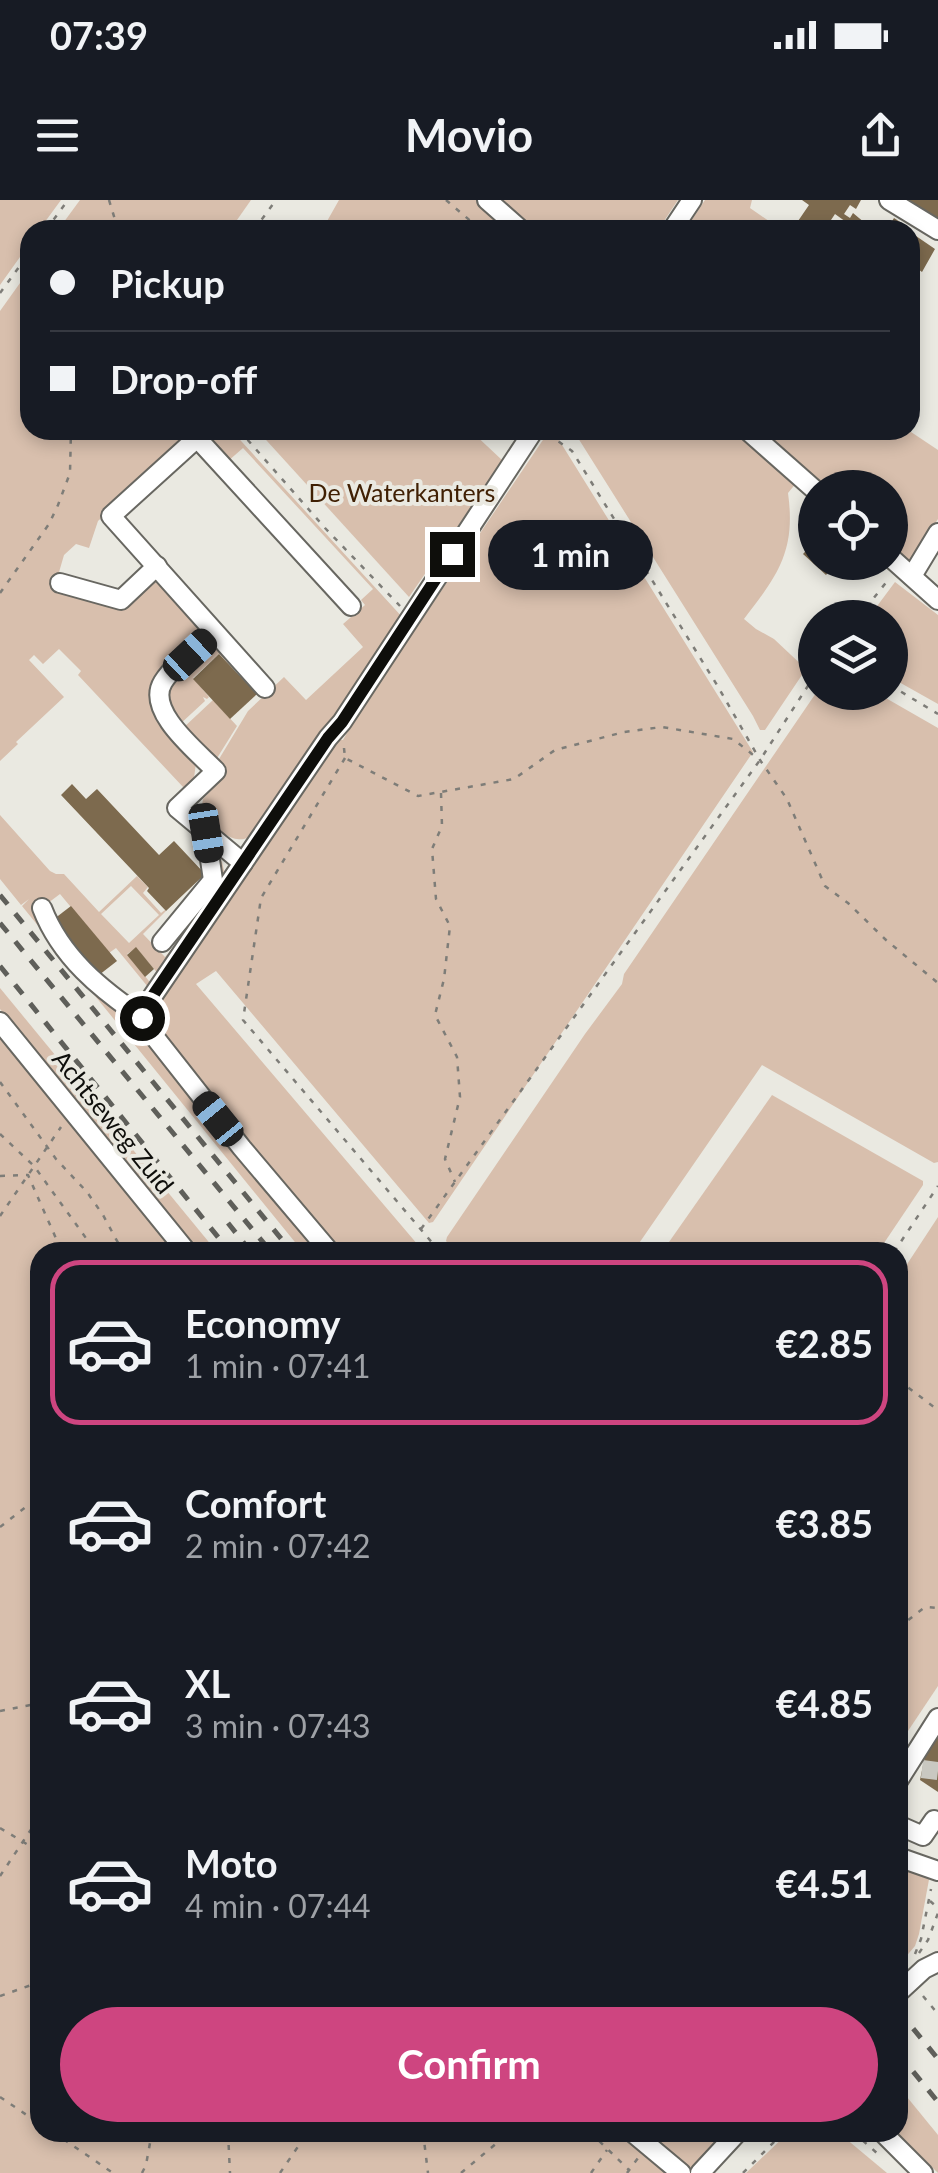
<!DOCTYPE html>
<html lang="en">
<head>
<meta charset="utf-8">
<style>
	:root { --surface:#171b24; --page:#242831; --text:#f1f3f6; --muted:#9ea1a6; --line:#363941; --accent:#ce4580 }
	body { margin:0; font-family:Lato,sans-serif; background:var(--page); color:var(--text); height:100vh; display:flex; flex-direction:column; font-size:38px; white-space:nowrap }
	* { box-sizing:border-box; margin:0 }
	p { font-size:32px; color:var(--muted) }
	.icon { flex:none; width:55px; height:55px; fill:none; stroke:currentColor; stroke-width:2; stroke-linecap:round; stroke-linejoin:round }
	.map { position:relative; flex:1; overflow:hidden }
	.details { position:absolute; left:30px; top:1042px; width:878px; height:900px; display:flex; flex-direction:column; background:var(--surface); border-radius:30px; box-shadow:0 5px 15px #0003 }
	.details>* { flex:none }
	.banner { position:absolute; left:20px; top:20px; width:900px; height:220px; border-radius:30px; box-shadow:0 5px 15px #0003; display:grid; align-content:center; height:220px; padding:0 30px; background:var(--surface) }
	.controls { position:absolute; left:798px; top:270px; display:grid; gap:20px }
	.controls a { display:grid; place-items:center; width:110px; height:110px; border-radius:50%; background:var(--surface); box-shadow:0 5px 15px #0003; font-size:50px }
	.end { position:absolute; width:45px; height:45px; margin:-22px; border:12px solid #0e0e0b; background:#fff; box-shadow:0 0 0 5px #fff }
	.from { border-radius:50% }
	.bubble { position:absolute; height:70px; border-radius:35px; background:var(--surface); box-shadow:0 5px 15px #0003; font-size:32px; font-weight:700; line-height:70px; text-align:center }
	.car { position:absolute; width:30px; height:60px; margin:-30px -15px; border-radius:12px; box-shadow:0 0 8px 2px #0007; background:linear-gradient(#222 24%,#8ab4d8 0 40%,#222 0 76%,#8ab4d8 0 86%,#222 0) }
	.banner b { display:flex; align-items:center; gap:35px; height:95px; font-size:38px }
	.banner b+b { border-top:2px solid var(--line) }
	.banner i { width:25px; height:25px; background:var(--text) }
	ul { padding:18px 0 0; list-style:none }
	li { display:flex; align-items:center; gap:30px; height:165px; margin:0 20px 15px; padding:0 10px; border:5px solid transparent; border-radius:30px }
	li div { flex:1 }
	li b { display:block; font-size:38px }
	li em { font-style:normal; font-weight:700 }
	li.on { border-color:var(--accent) }
	li>.icon { width:90px; height:90px; stroke-width:1.5 }
	.primary-button { display:flex; gap:20px; margin-top:auto; padding:20px 30px }
	.primary-button a { flex:1; height:115px; border-radius:60px; background:var(--accent); color:#fff; font-size:40px; font-weight:700; line-height:115px; text-align:center }
	.status { display:flex; justify-content:space-between; align-items:center; height:70px; padding:0 50px; background:var(--surface); direction:ltr }
	.status svg { height:28px; fill:currentColor }
	header { display:flex; justify-content:space-between; align-items:center; height:130px; padding:0 30px; background:var(--surface); font-size:45px; font-weight:700 }
	.map>svg:first-child { display:block }
</style>
</head>
<body>
<div class="status"><b>07:39</b><svg viewBox="0 0 49 12"><path d="M0 12V9h3v3zM5 12V6h3v6zM10 12V3h3v9zM15 12V0h3v12zM26 1h20v11H26zM47 4h2v5h-2z"/></svg></div>
<header><svg class="icon" aria-label="menu" viewBox="0 0 24 24"><path d="M4 6h16M4 12h16M4 18h16"/></svg>Movio<svg class="icon" aria-label="share" viewBox="0 0 24 24"><path d="M12 15V3M7 8l5-5 5 5M5 13v7h14v-7"/></svg></header>
<div class="map">
<svg width="938" height="1973" viewBox="0 0 938 1973">
	<rect width="100%" height="100%" fill="#eae9e1"/>
	<!-- green -->
	<g fill="#d8bfad" fill-rule="evenodd">
		<path d="M0,0h61l-22,30h-9v13l-30,42z"/>
		<path d="M80,0h171l-21,30h-172z"/>
		<path d="M339,0h139l34,30h-194l8,-7z"/>
		<path d="M499,0h179l-20,30h-125z"/>
		<path d="M705,0h47l-2,8 32,22h-97z"/>
		<path d="M30,69v161h201l173,189 -151,215c-6,4 -8,6 -16,5 -10,-1 -29,-15 -33,-24 -3,-6 -2,-10 -1,-16l21,-23 -8,-12 32,-53 36,-34 22,23 57,-53 -20,-23 22,-19 -4,-5 12,-11 -130,-141 -16,14 -31,-31 -98,90 -9,27 -13,-4 -12,11 -9,31 66,20 27,-25 4,3 3,-2 3,2 4,-2 36,43v13l-43,49 41,76 -2,15 -10,10 -106,-113 3,-4 -22,-22 -16,15 -9,-9 -5,5 35,37 -48,45 2,2 -18,17v-450z"/>
		<path d="M257,230h213l33,31 -94,136z"/>
		<path d="M573,230h164l60,52 -9,11c8,58 -10,82 -44,126l12,10 18,10 32,30 -41,61h-5l-7,-14z"/>
		<path d="M758,230h150l30,20v69l-29,44 -19,-17v-58l-67,-1z"/>
		<path d="M549,231l5,1 199,320 -320,470 -4,1 -213,-252 -20,13 228,268h-86l-184,-223 -4,-16 183,-274 10,1 11,-20z"/>
		<path d="M895,382l43,33v89l-48,-27v-59l-21,-1z"/>
		<path d="M207,449l17,1 14,14 -5,5 -14,-15 -26,24 16,19 -2,2 -4,-2 2,4 -26,24 -11,-12 -2,-27z"/>
		<path d="M816,493h61l61,35v434l-4,1 -172,-98 -129,187h-178l-9,-11 1,-4 138,-203 37,-50 2,-10z"/>
		<path d="M213,500l24,26 -23,37 -32,-34z"/>
		<path d="M0,615l50,56 6,3h8l35,38 38,-36 11,11 -5,6 18,20 4,-3 1,1 -23,23 22,23 22,-26 35,-50 -7,-27 7,8 4,17 -66,97 -24,-28 -9,6 26,32 -16,24 -2,-2 13,-21 -32,-39 -7,5 -49,-59 -20,15 93,107 190,236h-20l-281,-346 7,-7 -8,6 -21,-26zM131,686l28,29 -30,28 -28,-29z"/>
		<path d="M0,788l217,264h-18l-199,-243z"/>
		<path d="M0,836l177,216h-137v880l682,1 -6,6 5,4 -22,24 -4,-3 -8,9h-687z"/>
		<path d="M772,895l151,86v4l-45,67h-216z"/>
		<path d="M938,1017v469l-40,60v-468z"/>
		<path d="M898,1662l32,12 -11,60 -4,12 -17,20z"/>
		<path d="M898,1886l40,49v38l-41,-40z"/>
		<path d="M788,1933h51l48,40h-141z"/>
	</g>
	<!-- building -->
	<g fill="#7d6a4e">
		<path d="M802,0h59l-5,9 -6,-4 -6,9 6,4 3,-5 12,10 21,-3 5,3 3,-5 14,9 -2,3h-55l2,-3 -18,-13 -8,12 -3,-2 -4,6 -8,-5 -3,5h-4l-9,-6 13,-19z"/>
		<path d="M907,0h31v18l-2,2z"/>
		<path d="M910,35l4,3 2,-2 19,13 -13,23 -12,-9z"/>
		<path d="M815,341v21h22l-11,13 -23,-21z"/>
		<path d="M219,454l38,40 -27,25 -37,-40z"/>
		<path d="M72,584l14,15 11,-10 62,66 15,-14 31,33 -39,37 -19,-20 2,-3 -88,-93z"/>
		<path d="M71,706l46,55 -18,14 -46,-51 1,-5z"/>
		<path d="M136,747l18,22 -9,8 -18,-22z"/>
		<path d="M938,1533v59l-18,-12 6,-29z"/>
	</g>
	<g fill="none" stroke-linecap="round" stroke-linejoin="round">
		<!-- minor-tunnel -->
		<path stroke="#c9c8c1" stroke-width="18" stroke-dasharray="18 9" stroke-linecap="butt" d="M922,1569l16,2"/>
		<!-- minor casing -->
		<g stroke="#686761" stroke-width="22">
			<g id="minor">
				<path d="M487,0l34,30"/>
				<path d="M889,0l49,30"/>
				<path d="M672,30l20,-30"/>
				<path d="M747,230l68,60"/>
				<path d="M890,357l48,43"/>
				<path d="M912,376l26,-43"/>
				<path d="M60,383l61,17 36,-34"/>
				<path d="M214,433c-16,15 -40,31 -51,49 -18,29 35,70 53,89l-39,37 66,55 -91,134 -10,24 100,127 88,104"/>
				<path d="M265,488l-154,-172 86,-78 154,168"/>
				<path d="M243,663l85,-125 14,-16 192,-292"/>
				<path d="M42,708c19,49 58,81 101,110"/>
				<path d="M162,742l51,-62 -7,-47"/>
				<path d="M0,822l187,230"/>
				<path d="M898,1581l40,-63"/>
				<path d="M898,1625l25,11 11,-16"/>
				<path d="M898,1657l40,14"/>
				<path d="M898,1793l26,-24 14,-7"/>
				<path d="M632,1932l49,41"/>
				<path d="M882,1932l41,41"/>
				<path d="M700,1973l38,-41"/>
			</g>
		</g>
		<!-- path -->
		<g stroke="#7e7d78" stroke-width="2.5" stroke-dasharray="5 8" stroke-linecap="butt">
			<path d="M109,0l7,23 -1,7"/>
			<path d="M446,0l35,30"/>
			<path d="M46,30l22,-30"/>
			<path d="M254,30l22,-30"/>
			<path d="M0,93l30,-41"/>
			<path d="M239,230l86,98 75,78"/>
			<path d="M548,234l24,17 145,234 43,75 27,39 38,87 23,17 38,37 52,43"/>
			<path d="M0,393l49,-69 9,-19 12,-32 1,-43"/>
			<path d="M858,418l30,-38"/>
			<path d="M890,485l48,29"/>
			<path d="M344,548l1,10 73,38 96,-17 41,-29 69,-18 38,-5 71,12 24,19"/>
			<path d="M345,558l-84,140 -18,122 197,232"/>
			<path d="M441,593l1,33 -10,23 4,50 14,27 -6,53 -9,36 22,42 3,40 -15,62 10,23"/>
			<path d="M0,882l56,77 31,33 16,23 20,37"/>
			<path d="M0,934l34,32 62,86"/>
			<path d="M0,976l28,-1 34,77"/>
			<path d="M0,1016l61,-89"/>
			<path d="M421,1029l339,-469 55,-85"/>
			<path d="M894,1052l44,-66"/>
			<path d="M898,1180l40,30"/>
			<path d="M0,1327l40,-31"/>
			<path d="M898,1428l27,-21 13,1"/>
			<path d="M0,1511l40,-8"/>
			<path d="M0,1628l40,24"/>
			<path d="M0,1676l40,-60"/>
			<path d="M930,1701l8,7"/>
			<path d="M919,1753l9,-13 10,-27"/>
			<path d="M915,1754l6,-15 10,-50"/>
			<path d="M0,1796l40,-14"/>
			<path d="M923,1796l15,18"/>
			<path d="M0,1897l40,27"/>
			<path d="M898,1899l6,-5"/>
			<path d="M53,1932l60,41"/>
			<path d="M228,1932l2,41"/>
			<path d="M423,1932l5,41"/>
			<path d="M590,1932l39,38"/>
			<path d="M853,1932l25,22"/>
			<path d="M142,1973l4,-8 6,-33"/>
			<path d="M280,1973l28,-41"/>
			<path d="M461,1973l49,-41"/>
			<path d="M591,1973l16,-23"/>
			<path d="M627,1973l11,-15"/>
			<path d="M743,1973l41,-41"/>
		</g>
		<!-- minor -->
		<use href="#minor" stroke="#fff" stroke-width="18"/>
		<!-- rail -->
		<g stroke="#5f5f5a" stroke-width="5" stroke-dasharray="12 12" stroke-linecap="butt">
			<path d="M0,695l292,357"/>
			<path d="M0,723l271,329"/>
			<path d="M0,766l230,286"/>
			<path d="M228,1023l23,29"/>
			<path d="M898,1810l40,49"/>
			<path d="M898,1853l40,49"/>
		</g>
	</g>
	<g fill="none" stroke-linecap="round" stroke-linejoin="round">
		<!-- route -->
		<path stroke="#0e0e0b" stroke-width="12" d="M142,818l10,-21 176,-259 14,-16 110,-168"/>
	</g>
	<g text-anchor="middle" stroke-width="8" stroke-linejoin="round" paint-order="stroke">
		<!-- park labels -->
		<g font-size="25" fill="#402004" stroke="#eae9e1">
			<text x="402" y="302">De Waterkanters</text>
		</g>
		<!-- street labels -->
		<g font-size="25" fill="#0e0e0b" stroke="#eae9e1">
			<text transform="translate(113 922) rotate(51)" y="9">Achtseweg Zuid</text>
		</g>
	</g>
</svg>
<div class="controls">
<a><svg class="icon" aria-label="locate" viewBox="0 0 24 24"><circle cx="12" cy="12" r="6"/><path d="M12 2v4M12 18v4M2 12h4M18 12h4"/></svg></a>
<a><svg class="icon" aria-label="layers" viewBox="0 0 24 24"><path d="M12 4l9 5-9 5-9-5zM3 14l9 5 9-5"/></svg></a>
</div>
<i class="end from" style="left:142px;top:818px"></i>
<i class="end" style="left:452px;top:354px"></i>
<div class="bubble" style="left:488px;top:320px;width:165px">1 min</div>
<i class="car" style="left:190px;top:455px;rotate:47deg"></i>
<i class="car" style="left:206px;top:633px;rotate:171deg"></i>
<i class="car" style="left:218px;top:919px;rotate:321deg"></i>
<div class="banner">
<b><i class="from"></i>Pickup</b>
<b><i></i>Drop-off</b>
</div>
<section class="details">
<ul>
<li class="on"><svg class="icon" aria-label="car" viewBox="0 0 24 24"><path d="M5 17H2v-5l4-1 3-4h7l3 4 3 1v5h-3M9 17h6M6 11h13"/><circle cx="7" cy="17" r="2"/><circle cx="17" cy="17" r="2"/></svg><div><b>Economy</b><p>1 min · 07:41</p></div><em>€2.85</em></li>
<li><svg class="icon" aria-label="car" viewBox="0 0 24 24"><path d="M5 17H2v-5l4-1 3-4h7l3 4 3 1v5h-3M9 17h6M6 11h13"/><circle cx="7" cy="17" r="2"/><circle cx="17" cy="17" r="2"/></svg><div><b>Comfort</b><p>2 min · 07:42</p></div><em>€3.85</em></li>
<li><svg class="icon" aria-label="car" viewBox="0 0 24 24"><path d="M5 17H2v-5l4-1 3-4h7l3 4 3 1v5h-3M9 17h6M6 11h13"/><circle cx="7" cy="17" r="2"/><circle cx="17" cy="17" r="2"/></svg><div><b>XL</b><p>3 min · 07:43</p></div><em>€4.85</em></li>
<li><svg class="icon" aria-label="car" viewBox="0 0 24 24"><path d="M5 17H2v-5l4-1 3-4h7l3 4 3 1v5h-3M9 17h6M6 11h13"/><circle cx="7" cy="17" r="2"/><circle cx="17" cy="17" r="2"/></svg><div><b>Moto</b><p>4 min · 07:44</p></div><em>€4.51</em></li>
</ul>
<div class="primary-button"><a>Confirm</a></div>
</section>
</div>
</body>
</html>
